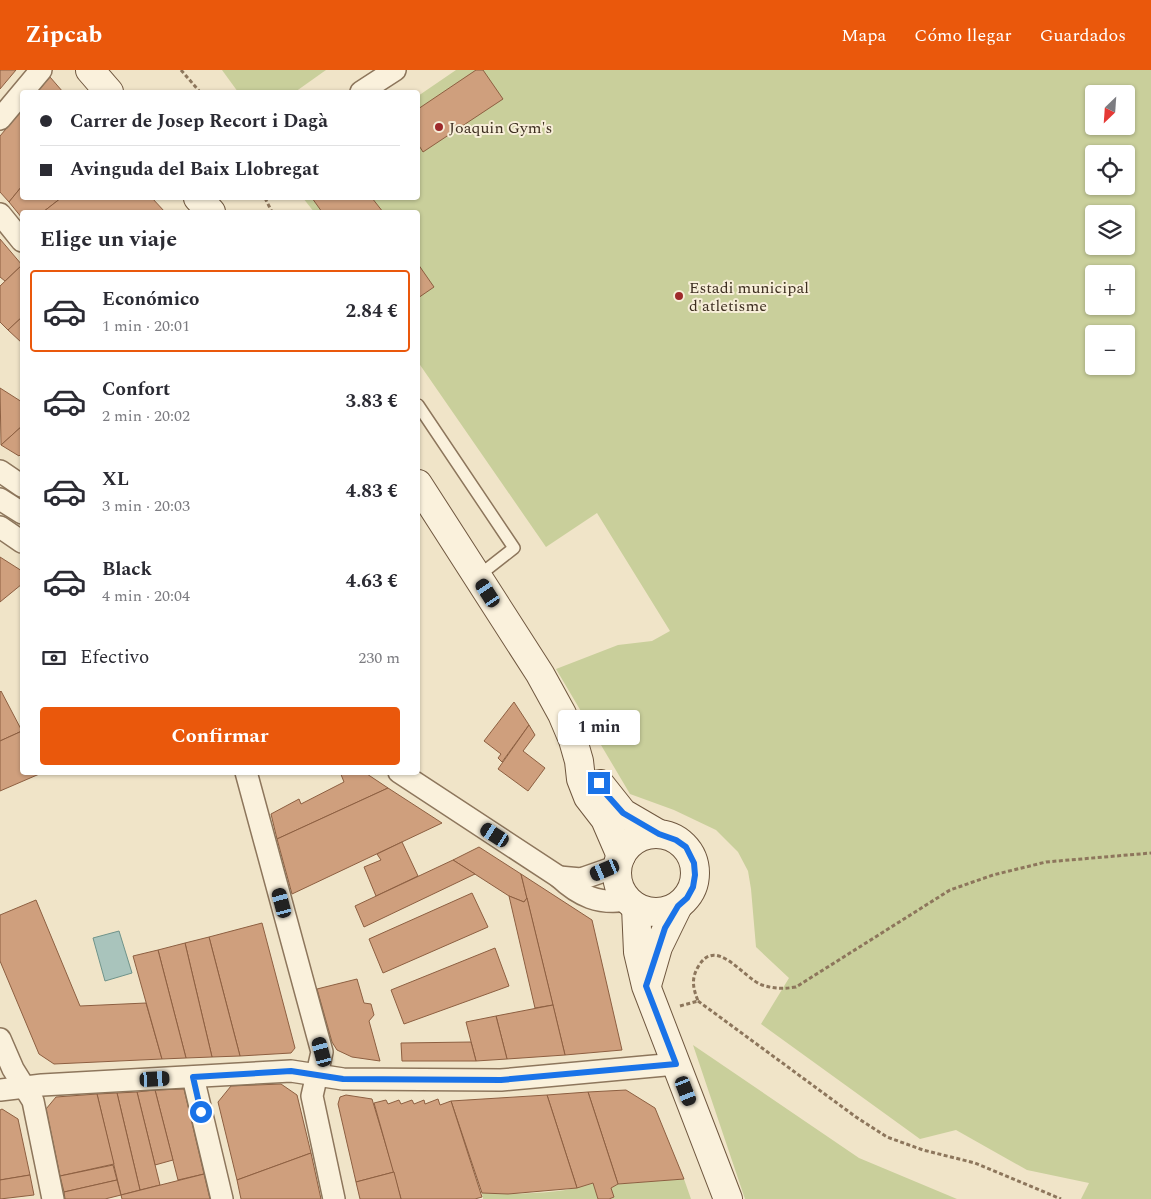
<!DOCTYPE html>
<html lang="es">
<head>
<meta charset="utf-8">
<style>
	:root { --surface:#fff; --page:#f2f2f3; --text:#2b2b33; --muted:#7c7c81; --line:#e1e1e2; --accent:#ea580c }
	body { margin:0; font-family:Spectral,serif; background:var(--page); color:var(--text); height:100vh; display:flex; flex-direction:column; font-size:19px; white-space:nowrap }
	* { box-sizing:border-box; margin:0 }
	p { font-size:16px; color:var(--muted) }
	.icon { flex:none; width:28px; height:28px; fill:none; stroke:currentColor; stroke-width:2; stroke-linecap:round; stroke-linejoin:round }
	.map { position:relative; flex:1; overflow:hidden }
	.side { position:absolute; left:20px; top:140px; width:400px; height:565px; display:flex; flex-direction:column; background:var(--surface); border-radius:5px; box-shadow:0 1px 4px #0004 }
	.side>* { flex:none }
	.top-card { position:absolute; left:20px; top:20px; width:400px; height:110px; border-radius:5px; box-shadow:0 1px 4px #0004; display:grid; align-content:center; height:110px; padding:0 20px; background:var(--surface) }
	.needle { width:32px; rotate:205deg }
	.buttons { position:absolute; left:1085px; top:15px; display:grid; gap:10px }
	.buttons a { display:grid; place-items:center; width:50px; height:50px; border-radius:5px; background:var(--surface); box-shadow:0 1px 4px #0004; font-size:25px }
	.end { position:absolute; width:22px; height:22px; margin:-11px; border:6px solid #1a73e8; background:#fff; box-shadow:0 0 0 2px #fff }
	.from { border-radius:50% }
	.bubble { position:absolute; height:35px; border-radius:5px; background:var(--surface); box-shadow:0 1px 4px #0004; font-size:16px; font-weight:700; line-height:35px; text-align:center }
	.car { position:absolute; width:15px; height:30px; margin:-15px -8px; border-radius:6px; box-shadow:0 0 4px 1px #0007; background:linear-gradient(#222 24%,#8ab4d8 0 40%,#222 0 76%,#8ab4d8 0 86%,#222 0) }
	.top-card b { display:flex; align-items:center; gap:18px; height:48px; font-size:19px }
	.top-card b+b { border-top:1px solid var(--line) }
	.top-card i { width:12px; height:12px; background:var(--text) }
	ul { padding:0; list-style:none }
	li { display:flex; align-items:center; gap:15px; height:82px; margin:0 10px 8px; padding:0 10px; border:2px solid transparent; border-radius:5px }
	li div { flex:1 }
	li b { display:block; font-size:19px }
	li em { font-style:normal; font-weight:700 }
	li.on { border-color:var(--accent) }
	li>.icon { width:45px; height:45px; stroke-width:1.5 }
	h2 { padding:0 20px; font-size:22px; line-height:60px }
	.pay { display:flex; align-items:center; gap:12px; height:55px; padding:0 20px; font-size:19px }
	.pay p { margin-inline-start:auto }
	.primary-button { display:flex; gap:10px; margin-top:auto; padding:10px 20px }
	.primary-button a { flex:1; height:58px; border-radius:5px; background:var(--accent); color:#fff; font-size:20px; font-weight:700; line-height:58px; text-align:center }
	header { display:flex; align-items:center; gap:30px; box-sizing:border-box; height:70px; padding:0 25px; background:var(--accent); color:#fff }
	header strong { font-size:24px }
	nav { display:flex; gap:28px; margin-inline-start:auto; font-size:18px }
	.map>svg:first-child { display:block }
</style>
</head>
<body>
<header>
<strong>Zipcab</strong>
<nav><a>Mapa</a><a>Cómo llegar</a><a>Guardados</a></nav>
</header>
<div class="map">
<svg width="1151" height="1129" viewBox="0 0 1151 1129">
	<rect width="100%" height="100%" fill="#f0e4c8"/>
	<!-- green -->
	<g fill="#c9cf9b" fill-rule="evenodd">
		<path d="M222,0h104l-31,22h-57z"/>
		<path d="M456,0h695v1129h-70l8,-16 -62,-13 -71,-40 -36,9 -159,-115 28,-46 -33,-31 -5,-58 -3,-18 -10,-19 -22,-22 -42,-20 -44,-16 -74,-125 62,-24 34,-4 18,-10 -73,-118 -51,34 -128,-185v-150h-104l-11,-14h115v-102zM1094,24h32v32h-32zM1094,84h32v32h-32zM1094,144h32v32h-32zM1094,204h32v32h-32zM1094,264h32v32h-32z"/>
		<path d="M693,975l166,113 98,41h-212z"/>
		<path d="M684,1109l7,20h-82l5,-2 -3,-9 7,-4z"/>
		<path d="M593,1113l5,16h-115l-1,-6c35,1 77,2 111,-10z"/>
	</g>
	<!-- water -->
	<path fill="#a9c4bc" stroke="#6f938a" d="M119,861l13,42 -27,8 -12,-43z"/>
	<!-- building -->
	<g fill="#cf9f7d" stroke="#8d5f41">
		<path d="M0,0h16l-16,19z"/>
		<path d="M476,0h7l20,29 -80,53 -5,-8v-35z"/>
		<path d="M50,7l13,15h-26z"/>
		<path d="M22,40v76l-13,16 -9,-10v-56z"/>
		<path d="M22,116v12h39l-18,14h-21v6l-13,-16z"/>
		<path d="M61,128h91l13,14h-122z"/>
		<path d="M312,128h60l11,14h-61z"/>
		<path d="M0,169l22,26 -17,16 -5,-4z"/>
		<path d="M418,194l16,23 -16,11z"/>
		<path d="M22,195v52l-14,13 -8,-8v-36z"/>
		<path d="M22,247v26l-14,-13z"/>
		<path d="M0,318l22,14v24l-21,19z"/>
		<path d="M22,356v27l-3,3 -18,-11z"/>
		<path d="M0,487l22,14v13l-22,18z"/>
		<path d="M1,621l21,40 -22,10v-49z"/>
		<path d="M514,632l15,23 -27,37 -4,-4 3,-4 -17,-13z"/>
		<path d="M529,655l6,10 -12,16 22,17 -17,23 -30,-22z"/>
		<path d="M22,661v41h22l-44,19v-50z"/>
		<path d="M340,702h24l24,16 -111,51 -6,-25 28,-15 2,5 43,-22z"/>
		<path d="M388,718l54,35 -150,71 -15,-55z"/>
		<path d="M402,772l16,34 -42,20 -12,-29 17,-7 -4,-6z"/>
		<path d="M479,777l42,27 6,24 -3,4 -15,-6 -56,-36z"/>
		<path d="M453,790l22,14 -111,53 -9,-21z"/>
		<path d="M521,804l71,46 30,130 -57,5z"/>
		<path d="M472,823l16,34 -105,46 -14,-34z"/>
		<path d="M509,826l15,6 3,-4 26,107 -18,3z"/>
		<path d="M36,830l44,106 66,-3 16,56 -108,5 -15,-10 -39,-93v-46z"/>
		<path d="M262,853l33,125 -4,5 -51,3 -31,-119z"/>
		<path d="M209,867l31,119 -28,1 -27,-114z"/>
		<path d="M185,873l27,114 -26,1 -28,-108z"/>
		<path d="M495,878l14,38 -105,38 -13,-34z"/>
		<path d="M158,880l28,108 -24,1 -29,-103z"/>
		<path d="M357,909l7,24 7,1 3,11 -5,6 11,40 -28,-4 -15,-7 -5,-8 -15,-53z"/>
		<path d="M553,935l12,50 -58,4 -11,-43z"/>
		<path d="M496,946l11,43 -31,2 -10,-39z"/>
		<path d="M471,972l5,19h-74l-1,-18z"/>
		<path d="M281,1014l16,11 14,58 -74,27 -19,-78 13,-16z"/>
		<path d="M184,1019l20,85 -26,6 -23,-90z"/>
		<path d="M155,1020l18,70 -18,5 -18,-73z"/>
		<path d="M626,1020l29,18 29,71 -66,5 -30,-92z"/>
		<path d="M137,1022l23,93 -20,5 -23,-97z"/>
		<path d="M588,1022l30,92 -7,4 3,9 -5,2h-11l-5,-16 -16,5 -30,-93z"/>
		<path d="M117,1023l23,97 -19,5 -24,-101z"/>
		<path d="M97,1024l17,70 -54,12 -14,-67 10,-12z"/>
		<path d="M346,1025l26,4 22,73 -38,10 -18,-78 2,-7z"/>
		<path d="M547,1025l30,93 -69,6 -26,-1 -31,-92z"/>
		<path d="M438,1029l2,6 11,-4 31,96 -7,2h-74l-27,-96 12,-3 2,4 11,-4 2,4 11,-4 2,4 10,-4 1,4z"/>
		<path d="M2,1039l16,10 12,56 -30,5v-70z"/>
		<path d="M311,1083l10,46h-80l-4,-19z"/>
		<path d="M113,1095l4,15 -53,12 -4,-16z"/>
		<path d="M394,1102l7,27h-41l-4,-17z"/>
		<path d="M204,1104l6,25h-88l-1,-4z"/>
		<path d="M30,1105l4,20 -34,4v-19z"/>
		<path d="M117,1110l4,15 -16,4h-40l-1,-7z"/>
	</g>
	<g fill="none" stroke-linecap="round" stroke-linejoin="round">
		<!-- lane casing -->
		<g stroke="#8d765c" stroke-width="14">
			<path id="lane" d="M418,335l96,143 -37,29"/>
		</g>
		<!-- street casing -->
		<g stroke="#8d765c" stroke-width="24">
			<g id="street">
				<path d="M361,22l34,-22"/>
				<path d="M0,49l41,-49"/>
				<path d="M0,144l22,27"/>
				<path d="M0,401l22,15"/>
				<path d="M0,429l22,14"/>
				<path d="M0,457l22,15"/>
				<path d="M246,702l76,280 -10,44 22,103"/>
				<path d="M399,702l160,105c20,19 40,28 69,23"/>
				<path d="M559,807l22,2 37,-13"/>
				<path d="M0,969l13,30 20,32 20,98"/>
				<path d="M193,1007l29,122"/>
				<path d="M0,1020l42,-5 249,-14 52,8 158,1 175,-16"/>
			</g>
		</g>
		<!-- secondary casing -->
		<g stroke="#6f573f" stroke-width="30">
			<g id="secondary">
				<path d="M90,0l19,22"/>
				<path d="M198,128l13,14"/>
				<path d="M418,414l122,190 22,40 11,26 6,21 2,18 7,18 17,22 16,37"/>
				<path d="M600,714l23,29 36,21"/>
				<circle cx="656" cy="803" r="39"/>
				<path d="M636,837l2,45 8,34 82,213"/>
				<path d="M647,915l11,-38 20,-41"/>
			</g>
		</g>
		<!-- path -->
		<g stroke="#8d765c" stroke-width="3" stroke-dasharray="4 2.5" stroke-linecap="butt">
			<path d="M181,0l19,22"/>
			<path d="M265,128l7,14"/>
			<path d="M698,931l158,116 31,20 36,13 52,13 86,36"/>
			<path d="M680,936l18,-5c-5,-13 -7,-22 0,-34 18,-32 45,11 64,18 13,4 21,4 34,2l154,-97 43,-15 53,-13 105,-9"/>
		</g>
		<!-- lane -->
		<use href="#lane" stroke="#faf1dc" stroke-width="11"/>
		<!-- street -->
		<use href="#street" stroke="#faf1dc" stroke-width="21"/>
		<!-- secondary -->
		<use href="#secondary" stroke="#faf1dc" stroke-width="28"/>
	</g>
	<g fill="none" stroke-linecap="round" stroke-linejoin="round">
		<!-- route -->
		<path stroke="#1a73e8" stroke-width="6" d="M201,1042l-8,-35 98,-6 52,8 158,1 175,-16 -30,-78 19,-58 13,-22 9,-8 6,-11 2,-12 -1,-12 -8,-16 -10,-7 -17,-6 -36,-21 -16,-18 -8,-12"/>
	</g>
	<!-- markers -->
	<g fill="#9e2a2b" stroke="#f7eed8" stroke-width="2">
		<circle cx="439" cy="57" r="5"/>
		<circle cx="679" cy="226" r="5"/>
	</g>
	<g text-anchor="middle" stroke-width="4" stroke-linejoin="round" paint-order="stroke">
		<!-- poi labels -->
		<g font-size="16" fill="#3d2e20" stroke="#f7eed8" text-anchor="start">
			<text x="449" y="63">Joaquin Gym's</text>
			<text x="689" y="223">Estadi municipal<tspan x="689" dy="18">d'atletisme</tspan></text>
		</g>
	</g>
</svg>
<div class="buttons">
<a><svg class="needle" viewBox="-14 -14 28 28"><path d="M0-13l5 13h-10z" fill="#e53935"/><path d="M0 13l5-13h-10z" fill="#7c7c81"/></svg></a>
<a><svg class="icon" aria-label="locate" viewBox="0 0 24 24"><circle cx="12" cy="12" r="6"/><path d="M12 2v4M12 18v4M2 12h4M18 12h4"/></svg></a>
<a><svg class="icon" aria-label="layers" viewBox="0 0 24 24"><path d="M12 4l9 5-9 5-9-5zM3 14l9 5 9-5"/></svg></a>
<a>+</a>
<a>−</a>
</div>
<i class="end from" style="left:201px;top:1042px"></i>
<i class="end" style="left:599px;top:713px"></i>
<div class="bubble" style="left:558px;top:640px;width:82px">1 min</div>
<i class="car" style="left:488px;top:523px;rotate:327deg"></i>
<i class="car" style="left:495px;top:765px;rotate:303deg"></i>
<i class="car" style="left:605px;top:800px;rotate:247deg"></i>
<i class="car" style="left:282px;top:833px;rotate:345deg"></i>
<i class="car" style="left:322px;top:982px;rotate:345deg"></i>
<i class="car" style="left:155px;top:1009px;rotate:87deg"></i>
<i class="car" style="left:686px;top:1021px;rotate:159deg"></i>
<div class="top-card">
<b><i class="from"></i>Carrer de Josep Recort i Dagà</b>
<b><i></i>Avinguda del Baix Llobregat</b>
</div>
<section class="side">
<h2>Elige un viaje</h2>
<ul>
<li class="on"><svg class="icon" aria-label="car" viewBox="0 0 24 24"><path d="M5 17H2v-5l4-1 3-4h7l3 4 3 1v5h-3M9 17h6M6 11h13"/><circle cx="7" cy="17" r="2"/><circle cx="17" cy="17" r="2"/></svg><div><b>Económico</b><p>1 min · 20:01</p></div><em>2.84 €</em></li>
<li><svg class="icon" aria-label="car" viewBox="0 0 24 24"><path d="M5 17H2v-5l4-1 3-4h7l3 4 3 1v5h-3M9 17h6M6 11h13"/><circle cx="7" cy="17" r="2"/><circle cx="17" cy="17" r="2"/></svg><div><b>Confort</b><p>2 min · 20:02</p></div><em>3.83 €</em></li>
<li><svg class="icon" aria-label="car" viewBox="0 0 24 24"><path d="M5 17H2v-5l4-1 3-4h7l3 4 3 1v5h-3M9 17h6M6 11h13"/><circle cx="7" cy="17" r="2"/><circle cx="17" cy="17" r="2"/></svg><div><b>XL</b><p>3 min · 20:03</p></div><em>4.83 €</em></li>
<li><svg class="icon" aria-label="car" viewBox="0 0 24 24"><path d="M5 17H2v-5l4-1 3-4h7l3 4 3 1v5h-3M9 17h6M6 11h13"/><circle cx="7" cy="17" r="2"/><circle cx="17" cy="17" r="2"/></svg><div><b>Black</b><p>4 min · 20:04</p></div><em>4.63 €</em></li>
</ul>
<div class="pay"><svg class="icon" aria-label="cash" viewBox="0 0 24 24"><path d="M3 7h18v10H3z"/><circle cx="12" cy="12" r="2"/></svg>Efectivo<p>230 m</p></div>
<div class="primary-button"><a>Confirmar</a></div>
</section>
</div>
</body>
</html>
